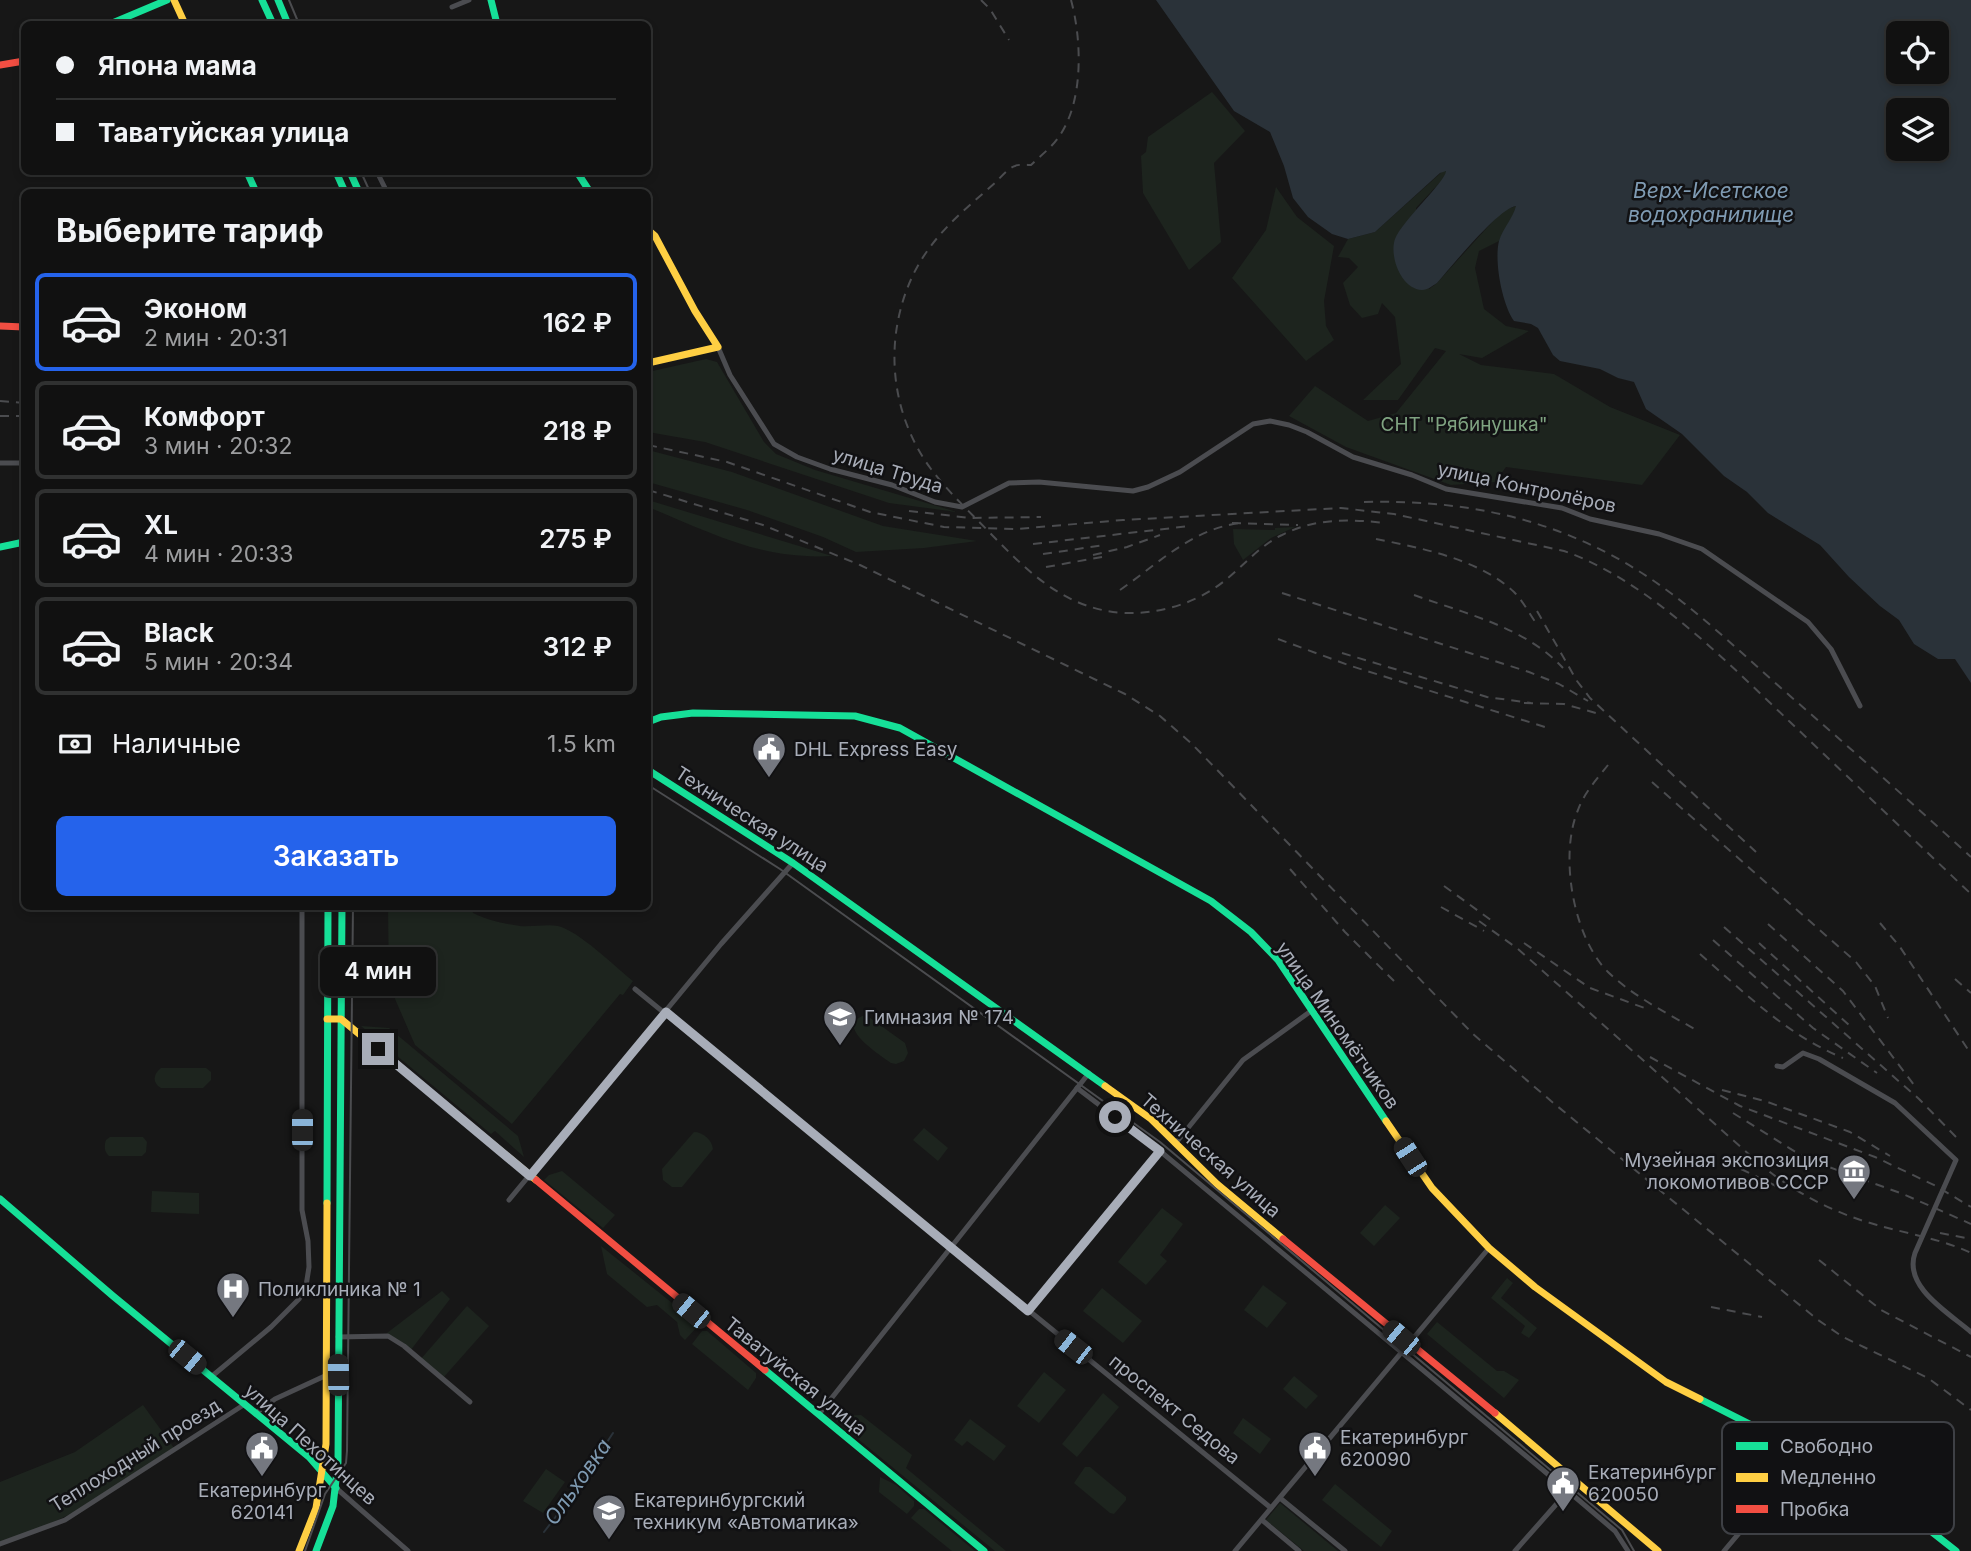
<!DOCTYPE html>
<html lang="ru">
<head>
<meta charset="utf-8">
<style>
	:root { --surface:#111; --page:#1e1f1f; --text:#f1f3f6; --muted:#9c9d9f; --line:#303131; --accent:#2563eb }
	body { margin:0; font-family:Inter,sans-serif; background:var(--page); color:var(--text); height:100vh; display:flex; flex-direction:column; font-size:26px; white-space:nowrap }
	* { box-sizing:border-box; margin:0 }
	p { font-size:23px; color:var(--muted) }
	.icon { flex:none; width:38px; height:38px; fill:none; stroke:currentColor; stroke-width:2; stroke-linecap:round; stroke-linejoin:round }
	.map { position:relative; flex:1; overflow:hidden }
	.side { position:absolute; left:21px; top:189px; width:630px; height:721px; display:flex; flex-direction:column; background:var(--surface); border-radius:10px; box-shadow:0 4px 10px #0003,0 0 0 2px var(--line) }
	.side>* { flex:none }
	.top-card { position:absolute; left:21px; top:21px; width:630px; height:154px; border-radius:10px; box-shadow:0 4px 10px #0003,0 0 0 2px var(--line); display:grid; align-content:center; height:154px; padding:0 35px; background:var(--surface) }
	.buttons { position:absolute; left:1886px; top:21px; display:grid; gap:14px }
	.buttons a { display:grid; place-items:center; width:63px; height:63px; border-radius:10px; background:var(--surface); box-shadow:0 4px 10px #0003,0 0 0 2px var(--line); font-size:35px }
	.end { position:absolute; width:32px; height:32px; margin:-16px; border:9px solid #a8adb8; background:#111; box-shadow:0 0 0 4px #111 }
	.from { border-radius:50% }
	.bubble { position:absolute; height:49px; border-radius:10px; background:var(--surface); box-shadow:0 4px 10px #0003,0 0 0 2px var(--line); font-size:23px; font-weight:600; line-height:49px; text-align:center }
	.car { position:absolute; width:21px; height:42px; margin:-21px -10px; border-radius:9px; box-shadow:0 0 5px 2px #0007; background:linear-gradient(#222 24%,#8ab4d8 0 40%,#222 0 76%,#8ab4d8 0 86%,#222 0) }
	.top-card b { display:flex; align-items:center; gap:24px; height:66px; font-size:26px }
	.top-card b+b { border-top:2px solid var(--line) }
	.top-card i { width:18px; height:18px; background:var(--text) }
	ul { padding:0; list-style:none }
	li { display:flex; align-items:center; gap:21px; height:98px; margin:0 14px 10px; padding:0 21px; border:4px solid var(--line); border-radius:10px }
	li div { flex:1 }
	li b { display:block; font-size:26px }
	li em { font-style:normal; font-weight:600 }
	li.on { border-color:var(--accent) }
	li>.icon { width:63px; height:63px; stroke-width:1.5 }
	h2 { padding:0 35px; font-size:32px; line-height:84px }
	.pay { display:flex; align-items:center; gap:18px; height:77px; padding:0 35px; font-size:26px }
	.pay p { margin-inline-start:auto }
	.action { display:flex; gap:14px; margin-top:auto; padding:14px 35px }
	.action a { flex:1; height:80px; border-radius:10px; background:var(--accent); color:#fff; font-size:28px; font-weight:600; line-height:80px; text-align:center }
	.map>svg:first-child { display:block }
</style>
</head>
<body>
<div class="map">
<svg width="1971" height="1551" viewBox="0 0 1971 1551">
	<rect width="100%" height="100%" fill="#171717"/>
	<!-- green -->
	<g fill="#1d241e">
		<path d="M1212,92l33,39 -31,32 7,79 -32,28 -46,-77 -2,-37 5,-4 2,-15z"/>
		<path d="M1444,170l3,2 -3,6 -28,30 13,81 8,-6 57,-63 8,-9 14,-5 1,2 -18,33 -20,10 -4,17 9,41 22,17 23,5 -47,27 -23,-4 22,11 73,9 56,33 70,28 -38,50 -136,-18 -11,15 -44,3 -105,-38 -57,-31 26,-30 53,35 28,-8 50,-62 -11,-3 -37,52h-35l38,-36 -6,-47 -13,-14 -4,11 -16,4 -12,-13 -7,-22 15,-16 -9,-9 -11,-1 10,-18 27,-7z"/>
		<path d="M1276,187l21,30 37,29 -10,55 2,25 8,14 -28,21 -74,-83 34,-48z"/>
		<path d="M706,359l11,3 47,80 12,12 39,16 142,42 -68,-9 -184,-61 -57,-10v-60z"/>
		<path d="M648,450l84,22 151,54 94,15 -53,7 -68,4 -33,-15 -76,-27 -99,-28z"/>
		<path d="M648,500l184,56c-72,4 -120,-23 -184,-49z"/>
		<path d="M1295,527l-24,11 -28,22 -9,-16 -1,-15 42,1v-2z"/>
		<path d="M388,907h84l1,6c14,7 32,11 47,13 13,1 26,-2 38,0 21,5 56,40 75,55l-10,14 -3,-1 -108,130 -97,-79 -26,-60z"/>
		<path d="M866,1015l39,28 3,10 -4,8 -8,3 -5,-1c-11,-8 -60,-39 -25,-48z"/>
		<path d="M361,1026l28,2 129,108 6,21 -29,-26 -4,3z"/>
		<path d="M161,1068h45l5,4v8l-8,8h-42c-9,-5 -8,-14 0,-20z"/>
		<path d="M924,1128l24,20 -10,13 -25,-21z"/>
		<path d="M694,1132c9,0 18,8 19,17l-31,38h-10l-9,-7 -1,-11z"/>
		<path d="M110,1137h33l4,5 -1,10 -4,4h-33c-5,-4 -5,-11 -3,-16z"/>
		<path d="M562,1171l53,44 -12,13 -59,-48 5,-5z"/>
		<path d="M152,1191l47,2v21l-48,-2z"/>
		<path d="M1385,1205l15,13 -26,28 -14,-13z"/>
		<path d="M1162,1208l21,16 -23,31 7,6 -21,24 -28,-23z"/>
		<path d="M601,1246l96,77 -1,5 -11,12 -5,-5 -3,-13 -20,-17 -10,2 -40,-33z"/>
		<path d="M1507,1278l6,5 -12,15 36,30 -8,10 -8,-5 4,-7 -34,-28z"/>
		<path d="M1263,1285l24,18 -20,25 -23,-18z"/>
		<path d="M1102,1288l40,33 -19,22 -40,-32z"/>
		<path d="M442,1291l8,8 -40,52 -23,-18z"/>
		<path d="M467,1306l22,20 -46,52 -23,-18z"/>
		<path d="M1437,1322l60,49h7l15,9 -15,18 -77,-64z"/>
		<path d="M702,1331h5l49,42v5l-8,12 -56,-46z"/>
		<path d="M1044,1372l22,18 -27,33 -22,-17z"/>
		<path d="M1294,1376l24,20 -12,13 -23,-20z"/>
		<path d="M1103,1393l16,14 -42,50 -15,-13z"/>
		<path d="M143,1405l31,43 -95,62 -32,15 -47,17v-60l75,-30z"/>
		<path d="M861,1415l51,40 -6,13 100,83h-11l-159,-130 2,-5z"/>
		<path d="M1243,1418l28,21 -11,15 -27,-21z"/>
		<path d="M970,1419l36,27 -12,15 -27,-20 -5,5 -8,-6z"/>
		<path d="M1085,1467h5l36,30v3l-12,14 -4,-1 -36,-30z"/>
		<path d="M546,1469l19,13 -22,31 -20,-12z"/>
		<path d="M880,1477l16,8 18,16v5l-7,8 -28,-22z"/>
		<path d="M1335,1484l57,47 -11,16 -59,-47z"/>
		<path d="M1280,1503l58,48h-34l-38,-31z"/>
		<path d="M919,1509h5l51,42h-23l-41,-33z"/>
	</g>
	<!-- water -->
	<path fill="#2a3239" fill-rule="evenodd" d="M1156,0h815v683l-16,-24h-17l-24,-15 -15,-24 -19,-14 -31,-29 -29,-32 -52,-32 -21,-21 -23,-16 -42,-42 -36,-25 -12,-27 -16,-4 -18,-9 -40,-8 -7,-6 -15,-27 -7,-4 -17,-3c-12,-17 -20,-60 -15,-80 4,-13 14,-23 17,-35 -16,1 -66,62 -79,77 -5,3 -9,7 -15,7 -21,-1 -33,-34 -27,-51 7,-18 51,-58 51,-68l-6,2 -65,59 -27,7 -16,-5 -24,-17 -15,-19 -9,-32 -14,-34 -36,-21zM1899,33h38v39h-38zM1899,110h38v39h-38z"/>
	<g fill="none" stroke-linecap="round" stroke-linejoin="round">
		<!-- stream -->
		<path stroke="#2a3239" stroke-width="2" d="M544,1532l27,-35 42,-64"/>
		<!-- street -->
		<g stroke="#4b4c50" stroke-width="5">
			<path d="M452,7l17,-7"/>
			<path d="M377,172l10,20"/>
			<path d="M718,347l12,28 44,69 23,13 33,12 62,16 43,17 27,5 47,-24 30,-1 94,9 15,-4 32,-15 73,-48 17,-3 19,4 18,7 46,25 59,18 34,14 116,19 28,11 69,15 43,15 106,73 23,27 29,57"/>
			<path d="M0,463h24"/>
			<path d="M635,989l636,519"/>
			<path d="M1777,1066l6,1 20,-14 16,6 76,44 61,57 -41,93c-12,34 34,60 56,79"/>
			<path d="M1077,1088l83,63 402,335 53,45 13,20"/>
			<path d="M1175,1144l68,-84 68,-49"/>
			<path d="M509,1200l212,-256 72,-81"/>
			<path d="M1028,1311l132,-160"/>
			<path d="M338,1337l50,-1 16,10 66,56"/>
			<path d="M211,1377l60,-50 28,-28 7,-13 3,-19 -1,-26 -6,-31v-304"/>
			<path d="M256,1413l19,-14 52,-24"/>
			<path d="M819,1414l270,-341"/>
			<path d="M336,1488l72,63"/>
			<path d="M1280,1498l65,53"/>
			<path d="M1262,1520l37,31"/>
			<path d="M0,1544l65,-24 180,-116"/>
			<path d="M1235,1551l254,-303"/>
			<path d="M1515,1551l53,-60"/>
			<path d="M1724,1551l27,-32"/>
		</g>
		<!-- fast -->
		<g stroke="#16e098" stroke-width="7">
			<path d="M262,0l11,24"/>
			<path d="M278,0l10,24"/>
			<path d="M491,0l6,24"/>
			<path d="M110,24l57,-24"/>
			<path d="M247,172l9,20"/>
			<path d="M336,172l9,20"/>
			<path d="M350,172l9,20"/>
			<path d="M577,172l13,20"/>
			<path d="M0,547l24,-5"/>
			<path d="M648,722l13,-5 32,-4 162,3 45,12 311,173 40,31 27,28 108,161"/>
			<path d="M648,770l145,93 312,223"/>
			<path d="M0,1199l113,97 196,161 27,31"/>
			<path d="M327,1203l1,-297"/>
			<path d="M765,1370l219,181"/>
			<path d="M1700,1399l176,89 80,63"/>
			<path d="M316,1551l17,-45 5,-44 4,-556"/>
		</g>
		<!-- slow -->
		<g stroke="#ffcf43" stroke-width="7">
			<path d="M174,0l11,24"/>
			<path d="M648,230l7,6 40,75 23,36 -70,16"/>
			<path d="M327,1019h14l195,161"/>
			<path d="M1105,1086l46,33 66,65 66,55"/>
			<path d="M1386,1121l46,67 57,60 46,39 131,95 34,17"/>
			<path d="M1495,1413l163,138"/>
			<path d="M299,1551l17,-43 10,-64 1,-241"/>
		</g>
		<!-- jam -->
		<g stroke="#f24e42" stroke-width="7">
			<path d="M0,65l24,-4"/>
			<path d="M0,326l24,1"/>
			<path d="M536,1180l229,190"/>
			<path d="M1283,1239l212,174"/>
		</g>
		<!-- tram -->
		<g stroke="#4b4c4f" stroke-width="2">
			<path d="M289,0l10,24"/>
			<path d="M361,172l9,20"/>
			<path d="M648,785l132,84 380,273 462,388 12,21"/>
			<path d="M305,1551l20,-57 21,-31 1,-12 6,-545"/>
		</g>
		<!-- rail -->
		<g stroke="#4b4c4f" stroke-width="2" stroke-dasharray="9 7" stroke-linecap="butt">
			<path d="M981,0l9,9 19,31"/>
			<path d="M1071,0c11,40 13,103 -13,138 -7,10 -18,18 -27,27 -4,0 -12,-1 -16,1 -7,2 -15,12 -20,17 -31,27 -62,52 -81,90 -31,63 -25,139 17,196 18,24 40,44 61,66 38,39 75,75 133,78 37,1 75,-11 103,-35 18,-15 33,-33 54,-43 33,-17 67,-16 103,-12"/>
			<path d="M0,401l24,2"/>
			<path d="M0,416h24"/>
			<path d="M648,445l79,17 143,50 74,15 72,2 107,-9 218,-12 53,6 170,37c83,29 161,109 225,170 60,57 121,115 182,173"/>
			<path d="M648,490l115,35 97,40 265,129 35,22 31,27 282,291 78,67 267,219 25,17 85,41 43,32"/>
			<path d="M1364,502c115,-3 215,22 308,92 41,31 78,67 117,101 61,53 122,107 182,162"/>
			<path d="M909,511l62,7 70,-1"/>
			<path d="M1232,523l66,2"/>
			<path d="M1376,539c45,9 103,20 138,53 9,9 15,21 22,31"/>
			<path d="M1033,544l157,-18"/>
			<path d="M1043,554l62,-9"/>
			<path d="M1093,555l34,-8 33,-12"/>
			<path d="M1046,567l56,-10"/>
			<path d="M1120,590c39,-27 72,-61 120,-67"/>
			<path d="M1282,593l247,79 30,12 29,17"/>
			<path d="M1414,595c52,19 111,32 149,73"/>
			<path d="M1537,611l40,70 13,17 166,154"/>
			<path d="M1278,639l73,27 194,61"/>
			<path d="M1342,653l145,44 44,6"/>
			<path d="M1524,703l40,1 32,9"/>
			<path d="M1608,765c-11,14 -24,28 -30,45 -19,45 -5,127 30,162 26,25 59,41 90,59"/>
			<path d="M1652,782l204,180 19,24 13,32"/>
			<path d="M1290,869l55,63 49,49"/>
			<path d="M1444,886l51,37"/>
			<path d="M1441,907l43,24"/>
			<path d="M1479,921l39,28 243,216c34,28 73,48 116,60 31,9 65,14 94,28"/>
			<path d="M1880,923l20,24 71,107"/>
			<path d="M1768,924l75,67 71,94"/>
			<path d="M1724,927l195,172 39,40"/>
			<path d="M1713,940l100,88 64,45"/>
			<path d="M1524,943l66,45 60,22"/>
			<path d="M1759,943l90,82"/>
			<path d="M1700,954c45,39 87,81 143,104"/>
			<path d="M1955,979l16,14"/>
			<path d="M1650,1057l90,49 135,51 61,29 35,21"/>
			<path d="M1722,1090l43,11 85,31 40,24"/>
			<path d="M1733,1113l74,46 96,35 68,30"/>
			<path d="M1741,1169l37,18"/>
			<path d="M1940,1233l31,6"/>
			<path d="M1819,1260l62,50 90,47"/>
			<path d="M1711,1307l51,10"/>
		</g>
	</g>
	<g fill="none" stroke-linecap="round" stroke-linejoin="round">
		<!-- route -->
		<path stroke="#a8adb8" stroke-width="9" d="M378,1049l152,127 136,-164 362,299 132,-160 -45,-34"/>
	</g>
	<!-- icons -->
	<defs>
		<g id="civic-pin" transform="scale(1.75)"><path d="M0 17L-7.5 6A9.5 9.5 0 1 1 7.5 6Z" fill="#757880" stroke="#111113"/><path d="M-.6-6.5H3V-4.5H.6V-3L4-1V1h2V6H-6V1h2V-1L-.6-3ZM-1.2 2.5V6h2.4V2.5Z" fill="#fff"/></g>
		<g id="school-pin" transform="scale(1.75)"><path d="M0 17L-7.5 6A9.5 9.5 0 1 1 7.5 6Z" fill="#757880" stroke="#111113"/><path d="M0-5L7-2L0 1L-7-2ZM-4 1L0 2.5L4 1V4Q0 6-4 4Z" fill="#fff"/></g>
		<g id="museum-pin" transform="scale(1.75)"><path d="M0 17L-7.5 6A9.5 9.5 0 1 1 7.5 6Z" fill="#757880" stroke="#111113"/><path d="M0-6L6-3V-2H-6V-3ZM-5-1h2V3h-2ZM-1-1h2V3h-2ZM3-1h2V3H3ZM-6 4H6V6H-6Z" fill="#fff"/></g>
		<g id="hospital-pin" transform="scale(1.75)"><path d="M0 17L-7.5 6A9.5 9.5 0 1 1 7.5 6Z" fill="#757880" stroke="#111113"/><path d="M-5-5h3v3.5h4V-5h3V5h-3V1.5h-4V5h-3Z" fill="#fff"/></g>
		<g id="university-pin" transform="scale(1.75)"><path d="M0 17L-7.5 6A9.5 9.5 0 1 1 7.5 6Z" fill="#757880" stroke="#111113"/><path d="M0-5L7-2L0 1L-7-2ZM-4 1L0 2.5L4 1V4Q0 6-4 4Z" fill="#fff"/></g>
	</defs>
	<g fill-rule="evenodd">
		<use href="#civic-pin" x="769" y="749"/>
		<use href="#school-pin" x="840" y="1017"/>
		<use href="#museum-pin" x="1854" y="1171"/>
		<use href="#hospital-pin" x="233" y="1289"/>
		<use href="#civic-pin" x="262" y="1448"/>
		<use href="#civic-pin" x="1315" y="1448"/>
		<use href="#civic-pin" x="1563" y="1483"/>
		<use href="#university-pin" x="609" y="1511"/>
	</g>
	<g text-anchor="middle" stroke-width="5" stroke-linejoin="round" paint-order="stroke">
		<!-- park labels -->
		<g font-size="19" fill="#7fa381" stroke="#111113">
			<text x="1464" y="431">СНТ "Рябинушка"</text>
		</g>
		<!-- street labels -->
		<g font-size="19" fill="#a8adb8" stroke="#111113">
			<text transform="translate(888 470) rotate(17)" y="7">улица Труда</text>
			<text transform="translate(1527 487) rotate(12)" y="7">улица Контролёров</text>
			<text transform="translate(752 819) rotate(33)" y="7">Техническая улица</text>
			<text transform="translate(1338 1025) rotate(55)" y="7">улица Миномётчиков</text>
			<text transform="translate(1211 1155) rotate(41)" y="7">Техническая улица</text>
			<text transform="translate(796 1376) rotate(39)" y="7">Таватуйская улица</text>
			<text transform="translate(1175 1409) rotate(39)" y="7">проспект Седова</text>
			<text transform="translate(311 1444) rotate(42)" y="7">улица Пехотинцев</text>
			<text transform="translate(135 1455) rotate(-32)" y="7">Теплоходный проезд</text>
		</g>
		<!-- poi labels -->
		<g font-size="19" fill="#a8adb8" stroke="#111113" text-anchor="start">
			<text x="794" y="756">DHL Express Easy</text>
			<text x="864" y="1024">Гимназия № 174</text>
			<text x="1829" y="1167" text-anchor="end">Музейная экспозиция<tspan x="1829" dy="22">локомотивов СССР</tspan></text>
			<text x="258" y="1296">Поликлиника № 1</text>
			<text x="1340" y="1444">Екатеринбург<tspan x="1340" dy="22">620090</tspan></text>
			<text x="1588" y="1479">Екатеринбург<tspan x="1588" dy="22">620050</tspan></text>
			<text x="262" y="1497" text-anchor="middle">Екатеринбург<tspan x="262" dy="22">620141</tspan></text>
			<text x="634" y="1507">Екатеринбургский<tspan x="634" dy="22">техникум «Автоматика»</tspan></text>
		</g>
		<!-- water labels -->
		<g font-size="21" font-style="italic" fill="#7f9bb3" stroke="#111113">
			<text x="1711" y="198">Верх-Исетское<tspan x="1711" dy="24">водохранилище</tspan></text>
			<text transform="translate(578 1482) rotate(-55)" y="7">Ольховка</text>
		</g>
	</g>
	<!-- legend -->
	<rect x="1722" y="1422" width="232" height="112" rx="10" fill="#111113" stroke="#3e4045" stroke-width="2"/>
	<rect x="1736" y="1442" width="32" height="8" fill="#16e098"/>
	<rect x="1736" y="1473" width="32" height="9" fill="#ffcf43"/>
	<rect x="1736" y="1505" width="32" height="8" fill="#f24e42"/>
	<g font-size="19" fill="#a8adb8">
		<text x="1780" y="1453">Свободно</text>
		<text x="1780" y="1484">Медленно</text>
		<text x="1780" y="1516">Пробка</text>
	</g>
</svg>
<div class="buttons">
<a><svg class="icon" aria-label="locate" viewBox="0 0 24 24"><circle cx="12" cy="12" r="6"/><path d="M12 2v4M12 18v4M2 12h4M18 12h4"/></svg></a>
<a><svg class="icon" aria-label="layers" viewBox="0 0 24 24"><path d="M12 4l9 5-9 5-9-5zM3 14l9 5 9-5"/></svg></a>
</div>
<i class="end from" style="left:1115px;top:1117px"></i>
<i class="end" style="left:378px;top:1049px"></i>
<div class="bubble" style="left:320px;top:947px;width:116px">4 мин</div>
<i class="car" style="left:302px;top:1130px;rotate:0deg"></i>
<i class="car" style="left:1410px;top:1157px;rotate:327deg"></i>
<i class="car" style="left:691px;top:1311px;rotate:309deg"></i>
<i class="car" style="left:1401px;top:1338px;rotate:310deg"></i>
<i class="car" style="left:1073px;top:1347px;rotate:308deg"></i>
<i class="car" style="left:187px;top:1357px;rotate:129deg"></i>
<i class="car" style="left:338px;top:1375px;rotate:359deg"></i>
<div class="top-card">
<b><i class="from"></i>Япона мама</b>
<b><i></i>Таватуйская улица</b>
</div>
<section class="side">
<h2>Выберите тариф</h2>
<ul>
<li class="on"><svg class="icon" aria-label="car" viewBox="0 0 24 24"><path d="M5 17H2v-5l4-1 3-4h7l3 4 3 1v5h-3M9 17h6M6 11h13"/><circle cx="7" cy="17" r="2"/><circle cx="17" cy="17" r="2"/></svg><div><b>Эконом</b><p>2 мин · 20:31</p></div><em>162 ₽</em></li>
<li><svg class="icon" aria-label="car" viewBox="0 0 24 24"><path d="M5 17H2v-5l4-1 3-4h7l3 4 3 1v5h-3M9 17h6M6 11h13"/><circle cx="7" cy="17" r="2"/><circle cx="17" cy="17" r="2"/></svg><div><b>Комфорт</b><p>3 мин · 20:32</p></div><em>218 ₽</em></li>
<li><svg class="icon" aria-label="car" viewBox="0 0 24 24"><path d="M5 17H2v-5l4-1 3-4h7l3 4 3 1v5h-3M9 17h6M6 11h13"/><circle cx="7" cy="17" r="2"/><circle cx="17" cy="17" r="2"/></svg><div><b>XL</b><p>4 мин · 20:33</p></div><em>275 ₽</em></li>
<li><svg class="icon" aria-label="car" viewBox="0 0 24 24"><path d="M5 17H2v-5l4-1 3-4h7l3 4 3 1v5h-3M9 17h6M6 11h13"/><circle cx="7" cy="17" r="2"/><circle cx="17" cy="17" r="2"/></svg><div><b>Black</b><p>5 мин · 20:34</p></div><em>312 ₽</em></li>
</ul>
<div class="pay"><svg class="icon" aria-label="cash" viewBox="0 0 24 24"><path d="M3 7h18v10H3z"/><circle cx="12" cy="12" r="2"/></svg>Наличные<p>1.5 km</p></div>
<div class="action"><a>Заказать</a></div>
</section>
</div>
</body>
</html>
